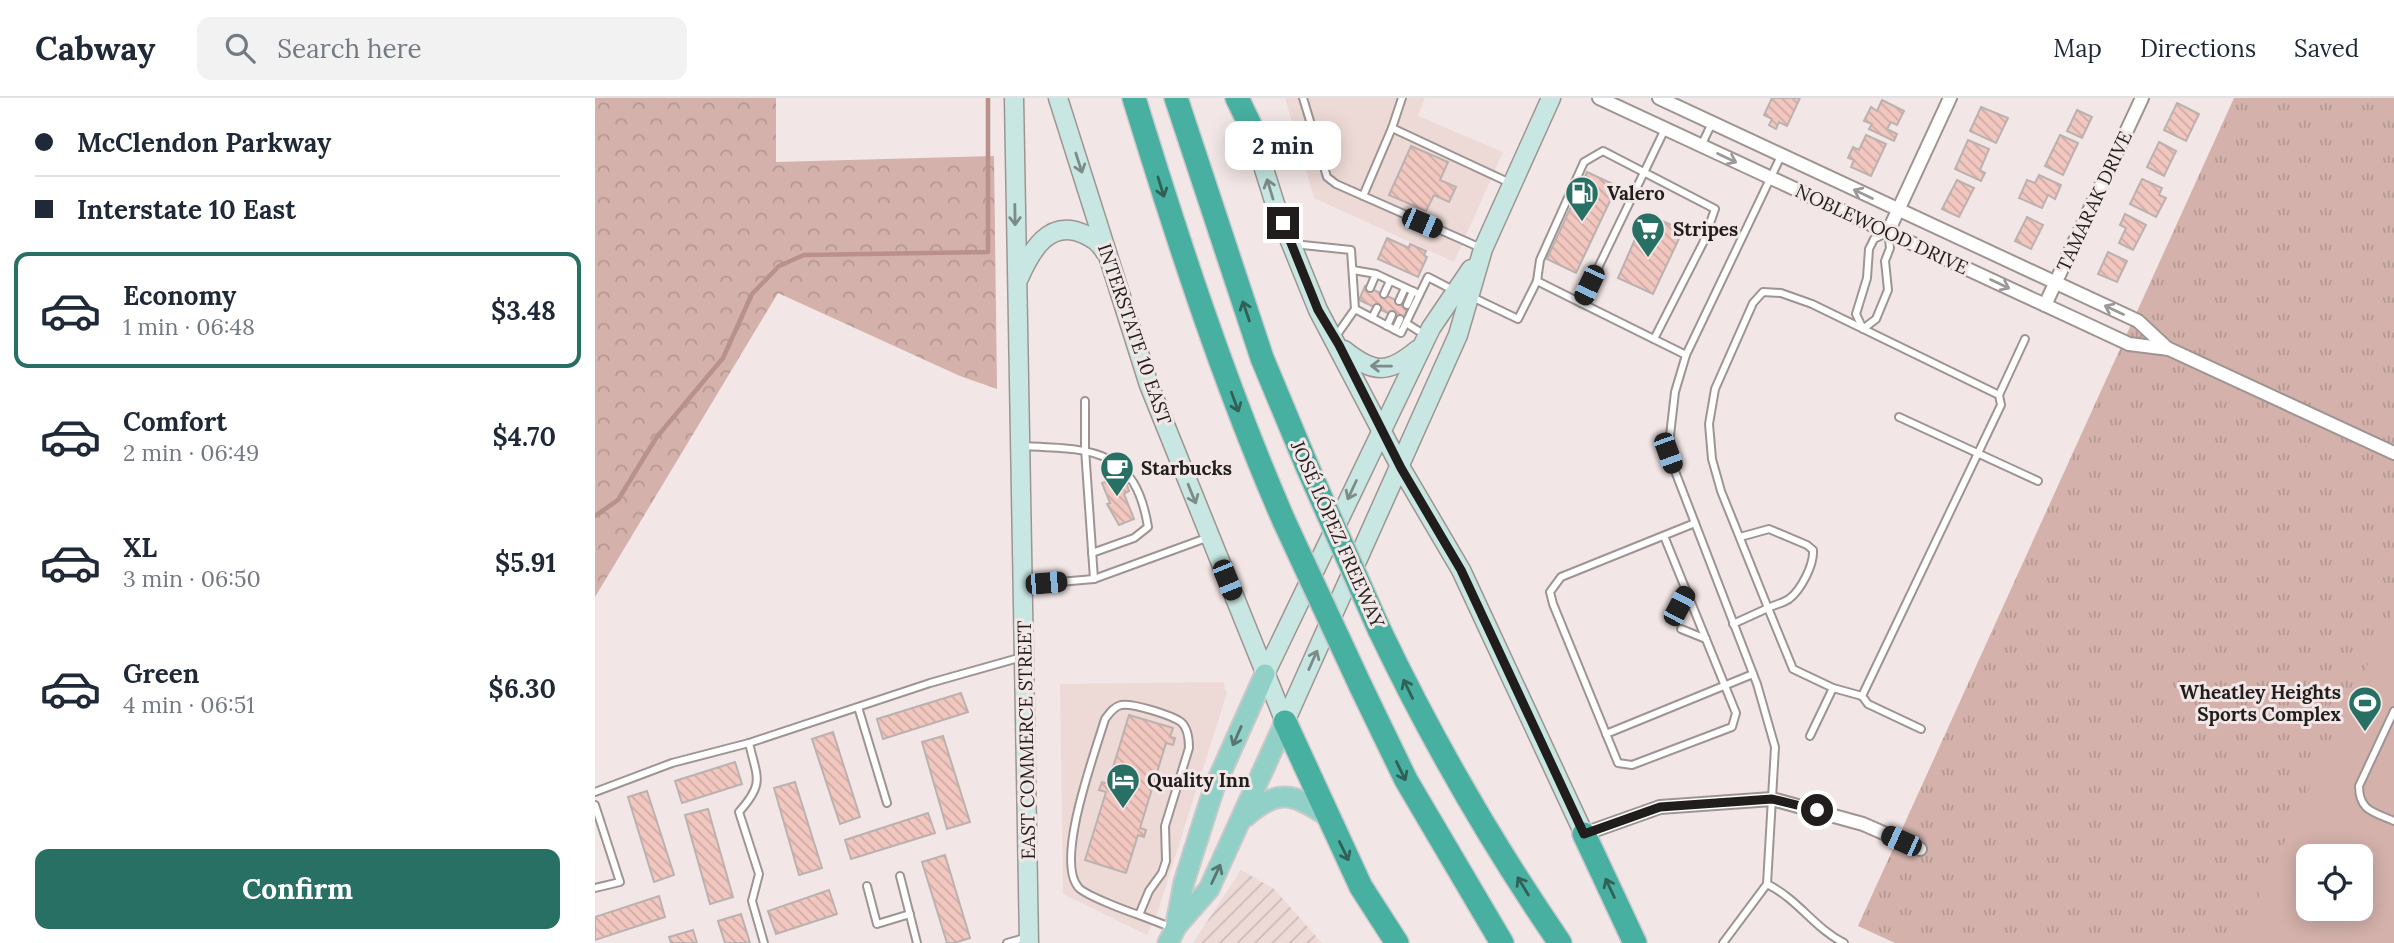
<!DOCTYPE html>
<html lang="en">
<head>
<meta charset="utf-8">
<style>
	:root { --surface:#fff; --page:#f2f2f3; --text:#1f2937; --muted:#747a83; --line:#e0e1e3; --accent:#286f64 }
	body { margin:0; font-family:Lora,serif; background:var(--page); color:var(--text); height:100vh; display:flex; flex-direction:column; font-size:26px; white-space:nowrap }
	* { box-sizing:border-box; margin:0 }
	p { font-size:23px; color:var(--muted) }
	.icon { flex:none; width:38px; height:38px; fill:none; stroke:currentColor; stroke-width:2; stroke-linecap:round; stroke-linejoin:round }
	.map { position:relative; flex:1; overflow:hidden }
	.panel { display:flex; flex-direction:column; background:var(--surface); width:595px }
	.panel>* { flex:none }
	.guide { display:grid; align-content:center; height:154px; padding:0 35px; background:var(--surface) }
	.buttons { position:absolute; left:1701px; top:746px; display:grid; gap:14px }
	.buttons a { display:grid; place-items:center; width:77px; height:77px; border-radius:14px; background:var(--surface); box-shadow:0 4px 18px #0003; font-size:35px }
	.end { position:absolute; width:32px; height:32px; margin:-16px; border:9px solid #201d1c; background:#fff; box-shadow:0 0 0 4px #fff }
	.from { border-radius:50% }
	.bubble { position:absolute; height:49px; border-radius:14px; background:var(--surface); box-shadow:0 4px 18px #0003; font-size:23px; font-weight:700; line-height:49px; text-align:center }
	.car { position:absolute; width:21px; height:42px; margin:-21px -10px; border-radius:9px; box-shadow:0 0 5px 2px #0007; background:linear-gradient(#222 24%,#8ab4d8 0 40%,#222 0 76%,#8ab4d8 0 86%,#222 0) }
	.guide b { display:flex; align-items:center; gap:24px; height:66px; font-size:26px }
	.guide b+b { border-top:2px solid var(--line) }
	.guide i { width:18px; height:18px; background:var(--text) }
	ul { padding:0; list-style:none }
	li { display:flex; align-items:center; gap:21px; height:116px; margin:0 14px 10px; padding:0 21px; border:4px solid transparent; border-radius:14px }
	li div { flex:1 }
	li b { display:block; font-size:26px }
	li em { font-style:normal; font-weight:700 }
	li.on { border-color:var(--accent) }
	li>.icon { width:63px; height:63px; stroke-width:1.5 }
	.cta { display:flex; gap:14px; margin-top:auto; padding:14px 35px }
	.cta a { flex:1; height:80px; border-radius:14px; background:var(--accent); color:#fff; font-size:28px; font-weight:700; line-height:80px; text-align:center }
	header { display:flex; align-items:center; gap:42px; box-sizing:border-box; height:98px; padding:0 35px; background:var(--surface); border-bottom:2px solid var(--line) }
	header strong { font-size:33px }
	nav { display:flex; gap:38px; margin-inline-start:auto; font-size:24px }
	.search { width:490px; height:63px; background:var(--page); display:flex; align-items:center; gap:18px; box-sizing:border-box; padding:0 24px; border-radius:14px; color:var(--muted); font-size:26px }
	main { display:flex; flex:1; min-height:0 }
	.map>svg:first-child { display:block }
</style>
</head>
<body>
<header>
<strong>Cabway</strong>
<div class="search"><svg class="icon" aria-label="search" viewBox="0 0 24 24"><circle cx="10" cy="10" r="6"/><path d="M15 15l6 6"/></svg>Search here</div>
<nav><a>Map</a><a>Directions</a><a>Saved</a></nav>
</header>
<main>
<section class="panel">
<div class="guide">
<b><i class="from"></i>McClendon Parkway</b>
<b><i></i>Interstate 10 East</b>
</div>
<ul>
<li class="on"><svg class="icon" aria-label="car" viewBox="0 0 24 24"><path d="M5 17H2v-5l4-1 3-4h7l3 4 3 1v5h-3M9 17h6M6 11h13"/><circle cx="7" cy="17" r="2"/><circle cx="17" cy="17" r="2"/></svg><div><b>Economy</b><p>1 min · 06:48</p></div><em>$3.48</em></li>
<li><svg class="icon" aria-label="car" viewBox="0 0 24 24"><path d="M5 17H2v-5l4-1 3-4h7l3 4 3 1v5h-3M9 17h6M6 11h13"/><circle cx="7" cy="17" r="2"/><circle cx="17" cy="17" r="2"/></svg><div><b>Comfort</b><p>2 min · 06:49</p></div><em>$4.70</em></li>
<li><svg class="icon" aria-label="car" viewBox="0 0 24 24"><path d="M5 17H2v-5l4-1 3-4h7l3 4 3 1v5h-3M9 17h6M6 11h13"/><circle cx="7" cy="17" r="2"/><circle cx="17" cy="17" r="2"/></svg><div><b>XL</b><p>3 min · 06:50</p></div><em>$5.91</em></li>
<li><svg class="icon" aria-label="car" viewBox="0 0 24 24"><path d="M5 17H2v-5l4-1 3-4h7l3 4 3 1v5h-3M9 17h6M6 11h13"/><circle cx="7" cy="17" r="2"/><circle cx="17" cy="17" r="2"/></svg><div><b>Green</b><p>4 min · 06:51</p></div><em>$6.30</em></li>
</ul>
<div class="cta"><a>Confirm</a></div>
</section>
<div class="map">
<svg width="1799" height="845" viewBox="0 0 1799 845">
	<defs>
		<pattern id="industrial-furrows" width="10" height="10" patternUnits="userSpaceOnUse" patternTransform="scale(1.75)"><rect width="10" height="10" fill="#eddad7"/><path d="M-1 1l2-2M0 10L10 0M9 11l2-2" fill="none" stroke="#cbbbb8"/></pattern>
		<pattern id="grass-tufts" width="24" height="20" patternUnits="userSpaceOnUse" patternTransform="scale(1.75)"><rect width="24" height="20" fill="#d4b1ab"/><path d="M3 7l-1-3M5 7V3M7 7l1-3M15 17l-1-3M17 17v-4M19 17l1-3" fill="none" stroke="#b69893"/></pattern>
		<pattern id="forest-crowns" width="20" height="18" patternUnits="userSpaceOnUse" patternTransform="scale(1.75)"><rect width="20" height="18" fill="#d4b1ab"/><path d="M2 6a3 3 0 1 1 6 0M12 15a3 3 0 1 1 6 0" fill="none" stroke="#b69893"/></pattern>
		<pattern id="building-back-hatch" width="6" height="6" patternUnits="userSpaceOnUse" patternTransform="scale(1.75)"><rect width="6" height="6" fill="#f2c7bf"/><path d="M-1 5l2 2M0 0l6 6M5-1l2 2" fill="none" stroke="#cfaaa4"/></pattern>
	</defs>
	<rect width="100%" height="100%" fill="#f2e7e6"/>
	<!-- built -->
	<g fill="#eddad7">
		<path d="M690,0h140l-7,18 85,36 -49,110 -140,-64z"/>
		<path d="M628,584l4,11 -69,218 -11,24 -84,-41 -3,-210z"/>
	</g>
	<!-- industrial -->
	<path fill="url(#industrial-furrows)" d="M646,772l33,19 48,54h-129z"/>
	<!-- grass -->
	<path fill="url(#grass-tufts)" fill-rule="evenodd" d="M1639,0h160v845h-499l-37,-17zM1713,758h53v52h-53z"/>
	<!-- forest -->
	<path fill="url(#forest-crowns)" d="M0,0h181v64l218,-6 3,233 -37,-13 -182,-83 -183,304z"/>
	<!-- pitch -->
	<path fill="#d4b1ab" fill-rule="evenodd" d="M1799,511v334h-157zM1713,758h53v52h-53z"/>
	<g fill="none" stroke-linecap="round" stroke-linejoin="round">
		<!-- stream -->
		<path stroke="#b9918a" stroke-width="4.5" d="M0,418l23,-16 38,-62 67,-80 29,-64 27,-28 25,-11 184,-3v-154"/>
	</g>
	<!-- building -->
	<g fill="url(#building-back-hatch)" stroke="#bbb2b0" stroke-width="2">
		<path d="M1177,0h28l-13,28 -8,-4 -3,7 -7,-4 3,-6 -8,-4z"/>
		<path d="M1287,2l22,11 -7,14 -6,-3 -4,7 10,5 -3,7 -25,-12 3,-5 -8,-3 7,-14 6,4z"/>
		<path d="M1582,5l22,11 -13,27 -22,-11z"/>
		<path d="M1386,9l27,11 -12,25 -26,-12z"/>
		<path d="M1482,12l15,7 -10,21 -15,-7z"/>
		<path d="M1271,37l20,9 -15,32 -20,-9 3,-7 -6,-2 5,-11 6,3z"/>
		<path d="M1465,37l18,8 -15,32 -18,-9z"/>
		<path d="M1373,42l21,9 -9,21 5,3 -4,8 -26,-12z"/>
		<path d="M1564,44l17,9 -12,25 -17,-9z"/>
		<path d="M816,48l37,16 -8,18 16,7 -7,15 -15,-7 -8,16 -37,-16z"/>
		<path d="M992,74l30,14 -41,87 -29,-14z"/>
		<path d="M1444,77l22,10 -6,14 -7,-4 -6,13 -23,-10 8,-18 8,3z"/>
		<path d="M1547,81l20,9 -3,7 7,3 -10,19 -26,-13z"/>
		<path d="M1362,82l17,8 -15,29 -17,-8z"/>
		<path d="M1051,116l37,16 -30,64 -35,-16z"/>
		<path d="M1530,116l21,11 -13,25 -14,-7 7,-15 -6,-3z"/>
		<path d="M1432,119l16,8 -12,24 -16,-8z"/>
		<path d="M792,140l22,10 1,-4 16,7 -2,4 3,2 -9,20 -40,-18z"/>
		<path d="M1513,154l19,9 -10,21 -19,-8z"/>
		<path d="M770,188l44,20 -6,14 -44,-20z"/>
		<path d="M524,378l3,8 4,-2 3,9 -5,3 10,25 -15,6 -12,-21 3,-1 -8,-20z"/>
		<path d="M366,595l7,19 -85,27 -6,-20z"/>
		<path d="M534,617l44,13 -3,9 5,1 -2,7 -7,-2 -26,85 6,2 -2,7 -6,-2 -12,38 -41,-13 21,-68 -7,-2 3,-8 6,2z"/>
		<path d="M238,634l27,85 -20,7 -28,-85z"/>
		<path d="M348,638l27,86 -23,7 -25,-87z"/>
		<path d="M140,664l7,22 -60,19 -7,-22z"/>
		<path d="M200,684l27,86 -23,7 -25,-87z"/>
		<path d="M52,693l27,84 -20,7 -26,-85z"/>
		<path d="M113,711l25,88 -23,7 -25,-89z"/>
		<path d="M333,715l7,20 -84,26 -6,-19z"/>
		<path d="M350,757l25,83 -16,5h-7l-25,-81z"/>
		<path d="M234,792l8,24 -61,20 -8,-23z"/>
		<path d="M64,798l6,21 -70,23v-23z"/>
		<path d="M146,816l9,29h-25l-7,-22z"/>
		<path d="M98,832l4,13h-26l-2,-6z"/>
	</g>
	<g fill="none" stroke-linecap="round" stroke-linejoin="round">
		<!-- service casing -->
		<g stroke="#9e9593" stroke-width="10">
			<g id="service">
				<path d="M708,0l24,79 9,7 145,64"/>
				<path d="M797,30l118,55"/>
				<path d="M1106,48l11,-23"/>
				<path d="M768,98l29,-68 10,-30"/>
				<path d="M1293,134l2,16 -5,13 3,29 -12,29 -13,10 -7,-15 11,-36 2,-29 5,-10z"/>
				<path d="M698,146l58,6 4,59 -19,27"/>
				<path d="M758,172l23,4 43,20"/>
				<path d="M942,183l3,-21 44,-98 19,-11 112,58 -12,34 -49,96"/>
				<path d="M775,190l6,-14"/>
				<path d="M789,196l6,-13"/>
				<path d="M875,198l48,23 19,-38 44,22 84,-174"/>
				<path d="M804,203l6,-13"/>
				<path d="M986,205l105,52"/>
				<path d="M812,207l6,-14"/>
				<path d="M760,211l46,24 27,-56 25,13"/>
				<path d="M777,220l5,-10"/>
				<path d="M811,225l19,12"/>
				<path d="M792,228l5,-11"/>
				<path d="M800,232l5,-11"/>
				<path d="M1404,297l26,-56"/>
				<path d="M490,303v48l9,130"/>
				<path d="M1304,319l139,64"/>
				<path d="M428,348c67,3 112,1 125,81l-14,11 -42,15"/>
				<path d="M1069,438l72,177 -4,14 -100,38 -14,-2 -65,-159 -3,-12 11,-15 134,-54"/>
				<path d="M429,487l70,-6 115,-42"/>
				<path d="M1082,520l2,-12 8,-15"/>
				<path d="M1138,526l35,-16 25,61 40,19 29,8 139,-291 -2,-10 -187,-91 -31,-11 -18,-1 -10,11 -38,86 -6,35 3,35 9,32 47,117c6,-3 15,-5 21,-9 12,-9 25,-34 24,-49l-6,-5 -38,-16 -29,8"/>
				<path d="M1086,531l25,10"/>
				<path d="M1267,598l6,8 53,25"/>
				<path d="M263,609l29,96"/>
				<path d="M1799,613l-35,75c0,25 15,26 35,35"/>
				<path d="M1011,636l147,-60"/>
				<path d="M1215,638l23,-48"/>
				<path d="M0,694l77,-29 77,-20"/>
				<path d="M0,707l25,77 -25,6"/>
				<path d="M305,778l17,67"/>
				<path d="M1172,786c32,16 46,43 77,59"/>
				<path d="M272,788l10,38 33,-10"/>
				<path d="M544,817c-12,-4 -52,-19 -60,-27 -25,-26 16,-135 26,-169 4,-5 8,-12 16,-14 12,-2 50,10 60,17 7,6 8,17 8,26l-24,78 1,35 -4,12 -13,18 -10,24 34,13"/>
				<path d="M169,845l-12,-42 7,-27 -20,-62c26,-29 18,-34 10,-69l181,-60 92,-26"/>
				<path d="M412,845l21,-6"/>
				<path d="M1128,845l44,-59 8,-137 -18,-63 -89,-231 7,-61 11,-37 95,-199"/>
			</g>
		</g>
		<!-- minor casing -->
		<g stroke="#9e9593" stroke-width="16">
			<g id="minor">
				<path d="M1004,0l530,246 40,5 225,104"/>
				<path d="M1064,0l479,223 30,28"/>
				<path d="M1293,134l62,-134"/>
				<path d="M1450,207l97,-207"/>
				<path d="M989,736l76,-27 112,-8 91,25 57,25"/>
			</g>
		</g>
		<!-- secondary casing -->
		<g stroke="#9e9593" stroke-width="21">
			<g id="secondary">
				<path d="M419,0l15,845"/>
				<path d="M463,0l91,287 136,337"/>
				<path d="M654,23l26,83 43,106 83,158 60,102 123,264"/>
				<path d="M424,180c12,-27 30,-60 65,-44 10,5 15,8 21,18"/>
				<path d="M749,252c30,24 44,24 73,0"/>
				<path d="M670,576l166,-346 40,-59"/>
				<path d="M690,624l173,-387 25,-86 68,-151"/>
			</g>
		</g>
		<!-- primary casing -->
		<g stroke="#c9c9c9" stroke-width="23">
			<g id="primary">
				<path d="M650,719c33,-29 48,-24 82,-1"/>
				<path d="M580,830l34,-39 76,-167"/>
				<path d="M573,845l7,-14 9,-47 30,-94 51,-114"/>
			</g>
		</g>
		<!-- motorway casing -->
		<g stroke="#c9c9c9" stroke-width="26">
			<g id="motorway">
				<path d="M539,0c44,143 90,285 150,423"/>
				<path d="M581,0l86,260 45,108"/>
				<path d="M642,0l16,33"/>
				<path d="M784,531c52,109 113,215 181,314"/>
				<path d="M766,589l45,93 96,163"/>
				<path d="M690,624l76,165 36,56"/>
				<path d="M989,736l51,109"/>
			</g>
		</g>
		<!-- service -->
		<use href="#service" stroke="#fff" stroke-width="6"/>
		<!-- minor -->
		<use href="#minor" stroke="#fff" stroke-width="12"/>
		<!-- secondary -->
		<use href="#secondary" stroke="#c8e7e2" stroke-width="18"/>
		<!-- primary -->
		<use href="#primary" stroke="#91d0c6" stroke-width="19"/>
		<!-- motorway -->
		<use href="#motorway" stroke="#48b0a0" stroke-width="23"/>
		<!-- motorway-bridge casing -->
		<g stroke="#c9c9c9" stroke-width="26" stroke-linecap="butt">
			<g id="motorway-bridge">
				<path d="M712,368l72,163"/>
				<path d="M689,423l77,166"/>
			</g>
		</g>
		<!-- motorway-bridge -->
		<use href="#motorway-bridge" stroke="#48b0a0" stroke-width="23"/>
	</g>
	<!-- one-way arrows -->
	<defs><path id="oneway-shaft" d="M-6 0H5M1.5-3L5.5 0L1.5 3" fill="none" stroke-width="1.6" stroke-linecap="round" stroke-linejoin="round" transform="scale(1.75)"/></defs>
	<g stroke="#9b9999">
		<use href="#oneway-shaft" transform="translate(1132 60) rotate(25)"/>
		<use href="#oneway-shaft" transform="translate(1268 96) rotate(-155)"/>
		<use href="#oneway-shaft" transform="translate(1405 186) rotate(25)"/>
		<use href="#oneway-shaft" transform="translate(1519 212) rotate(-155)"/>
	</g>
	<g stroke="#7c8c89">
		<use href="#oneway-shaft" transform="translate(484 65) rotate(72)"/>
		<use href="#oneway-shaft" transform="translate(675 91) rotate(-107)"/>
		<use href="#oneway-shaft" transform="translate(420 117) rotate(89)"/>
		<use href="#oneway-shaft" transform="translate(786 268) rotate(-179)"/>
		<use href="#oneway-shaft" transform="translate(757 392) rotate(115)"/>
		<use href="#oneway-shaft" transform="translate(597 396) rotate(68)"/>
		<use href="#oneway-shaft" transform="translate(718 562) rotate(-66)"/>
	</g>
	<g stroke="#325f57">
		<use href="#oneway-shaft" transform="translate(566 89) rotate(73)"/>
		<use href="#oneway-shaft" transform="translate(651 213) rotate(-109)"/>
		<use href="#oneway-shaft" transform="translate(640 304) rotate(70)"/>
		<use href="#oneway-shaft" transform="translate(813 591) rotate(-116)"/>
		<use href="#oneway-shaft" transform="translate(806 673) rotate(64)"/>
		<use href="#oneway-shaft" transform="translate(749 753) rotate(64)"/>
		<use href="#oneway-shaft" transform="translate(928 788) rotate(-121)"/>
		<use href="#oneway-shaft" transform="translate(1015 790) rotate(-115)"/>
	</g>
	<g stroke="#587671">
		<use href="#oneway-shaft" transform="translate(642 638) rotate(114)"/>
		<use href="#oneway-shaft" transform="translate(621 776) rotate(-65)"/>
	</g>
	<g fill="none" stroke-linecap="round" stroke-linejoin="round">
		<!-- route -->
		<path stroke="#201d1c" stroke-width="9" d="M688,125l35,87 21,35 62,123 60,102 123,264 76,-27 112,-8 45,11"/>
	</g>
	<!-- icons -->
	<defs>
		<g id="fuel-pin" transform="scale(1.75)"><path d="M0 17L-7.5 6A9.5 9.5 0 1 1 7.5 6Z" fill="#286f64" stroke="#f2e7e6"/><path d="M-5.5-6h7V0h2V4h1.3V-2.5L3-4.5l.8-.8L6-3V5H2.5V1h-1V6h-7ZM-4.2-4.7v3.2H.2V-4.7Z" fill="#fff"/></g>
		<g id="supermarket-pin" transform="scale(1.75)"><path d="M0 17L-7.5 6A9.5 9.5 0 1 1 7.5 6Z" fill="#286f64" stroke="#f2e7e6"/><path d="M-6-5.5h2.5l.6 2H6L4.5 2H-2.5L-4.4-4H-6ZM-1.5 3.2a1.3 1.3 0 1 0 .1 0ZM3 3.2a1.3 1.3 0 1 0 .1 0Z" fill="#fff"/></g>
		<g id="cafe-pin" transform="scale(1.75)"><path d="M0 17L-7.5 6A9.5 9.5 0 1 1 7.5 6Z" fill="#286f64" stroke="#f2e7e6"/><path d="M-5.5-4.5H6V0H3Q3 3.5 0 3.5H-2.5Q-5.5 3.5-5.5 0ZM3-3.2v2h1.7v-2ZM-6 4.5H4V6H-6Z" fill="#fff"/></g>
		<g id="stadium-pin" transform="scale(1.75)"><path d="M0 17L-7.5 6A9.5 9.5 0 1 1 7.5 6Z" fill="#286f64" stroke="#f2e7e6"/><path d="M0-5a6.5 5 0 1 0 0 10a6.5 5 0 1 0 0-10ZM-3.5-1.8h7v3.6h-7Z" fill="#fff"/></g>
		<g id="hotel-pin" transform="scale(1.75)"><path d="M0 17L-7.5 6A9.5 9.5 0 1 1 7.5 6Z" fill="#286f64" stroke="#f2e7e6"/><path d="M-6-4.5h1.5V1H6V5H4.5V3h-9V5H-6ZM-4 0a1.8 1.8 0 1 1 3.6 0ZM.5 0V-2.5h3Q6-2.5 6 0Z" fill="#fff"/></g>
	</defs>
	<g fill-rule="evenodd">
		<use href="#fuel-pin" x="987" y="95"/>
		<use href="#supermarket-pin" x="1053" y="131"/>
		<use href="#cafe-pin" x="522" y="370"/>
		<use href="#stadium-pin" x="1770" y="605"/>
		<use href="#hotel-pin" x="528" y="682"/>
	</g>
	<g text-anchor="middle" stroke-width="6" stroke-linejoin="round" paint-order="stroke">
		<!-- poi labels -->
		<g font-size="19" font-weight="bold" fill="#201d1c" stroke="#f2e7e6" text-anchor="start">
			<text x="1012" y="102">Valero</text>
			<text x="1078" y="138">Stripes</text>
			<text x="546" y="377">Starbucks</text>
			<text x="1746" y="601" text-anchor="end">Wheatley Heights<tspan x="1746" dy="22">Sports Complex</tspan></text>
			<text x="552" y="689">Quality Inn</text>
		</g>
		<!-- street labels -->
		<g font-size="19" fill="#201d1c" stroke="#f2e7e6">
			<text transform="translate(1499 103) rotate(-65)" y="7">TAMARAK DRIVE</text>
			<text transform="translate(1287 131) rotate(25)" y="7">NOBLEWOOD DRIVE</text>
			<text transform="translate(540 236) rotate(71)" y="7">INTERSTATE 10 EAST</text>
			<text transform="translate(743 436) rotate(66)" y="7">JOSÉ LÓPEZ FREEWAY</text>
			<text transform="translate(431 642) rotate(-91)" y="7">EAST COMMERCE STREET</text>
		</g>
	</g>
</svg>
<div class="buttons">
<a><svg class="icon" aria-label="locate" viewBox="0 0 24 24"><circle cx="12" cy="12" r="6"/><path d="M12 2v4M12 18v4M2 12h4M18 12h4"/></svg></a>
</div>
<i class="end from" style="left:1222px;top:712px"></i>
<i class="end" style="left:688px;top:125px"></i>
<div class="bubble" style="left:630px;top:23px;width:116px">2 min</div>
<i class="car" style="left:827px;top:125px;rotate:113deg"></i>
<i class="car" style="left:994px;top:187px;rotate:205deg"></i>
<i class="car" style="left:1073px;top:355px;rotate:160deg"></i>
<i class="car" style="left:632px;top:482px;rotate:158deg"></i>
<i class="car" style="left:451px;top:485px;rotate:85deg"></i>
<i class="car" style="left:1084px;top:508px;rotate:28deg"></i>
<i class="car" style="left:1306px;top:743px;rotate:294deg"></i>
</div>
</main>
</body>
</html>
